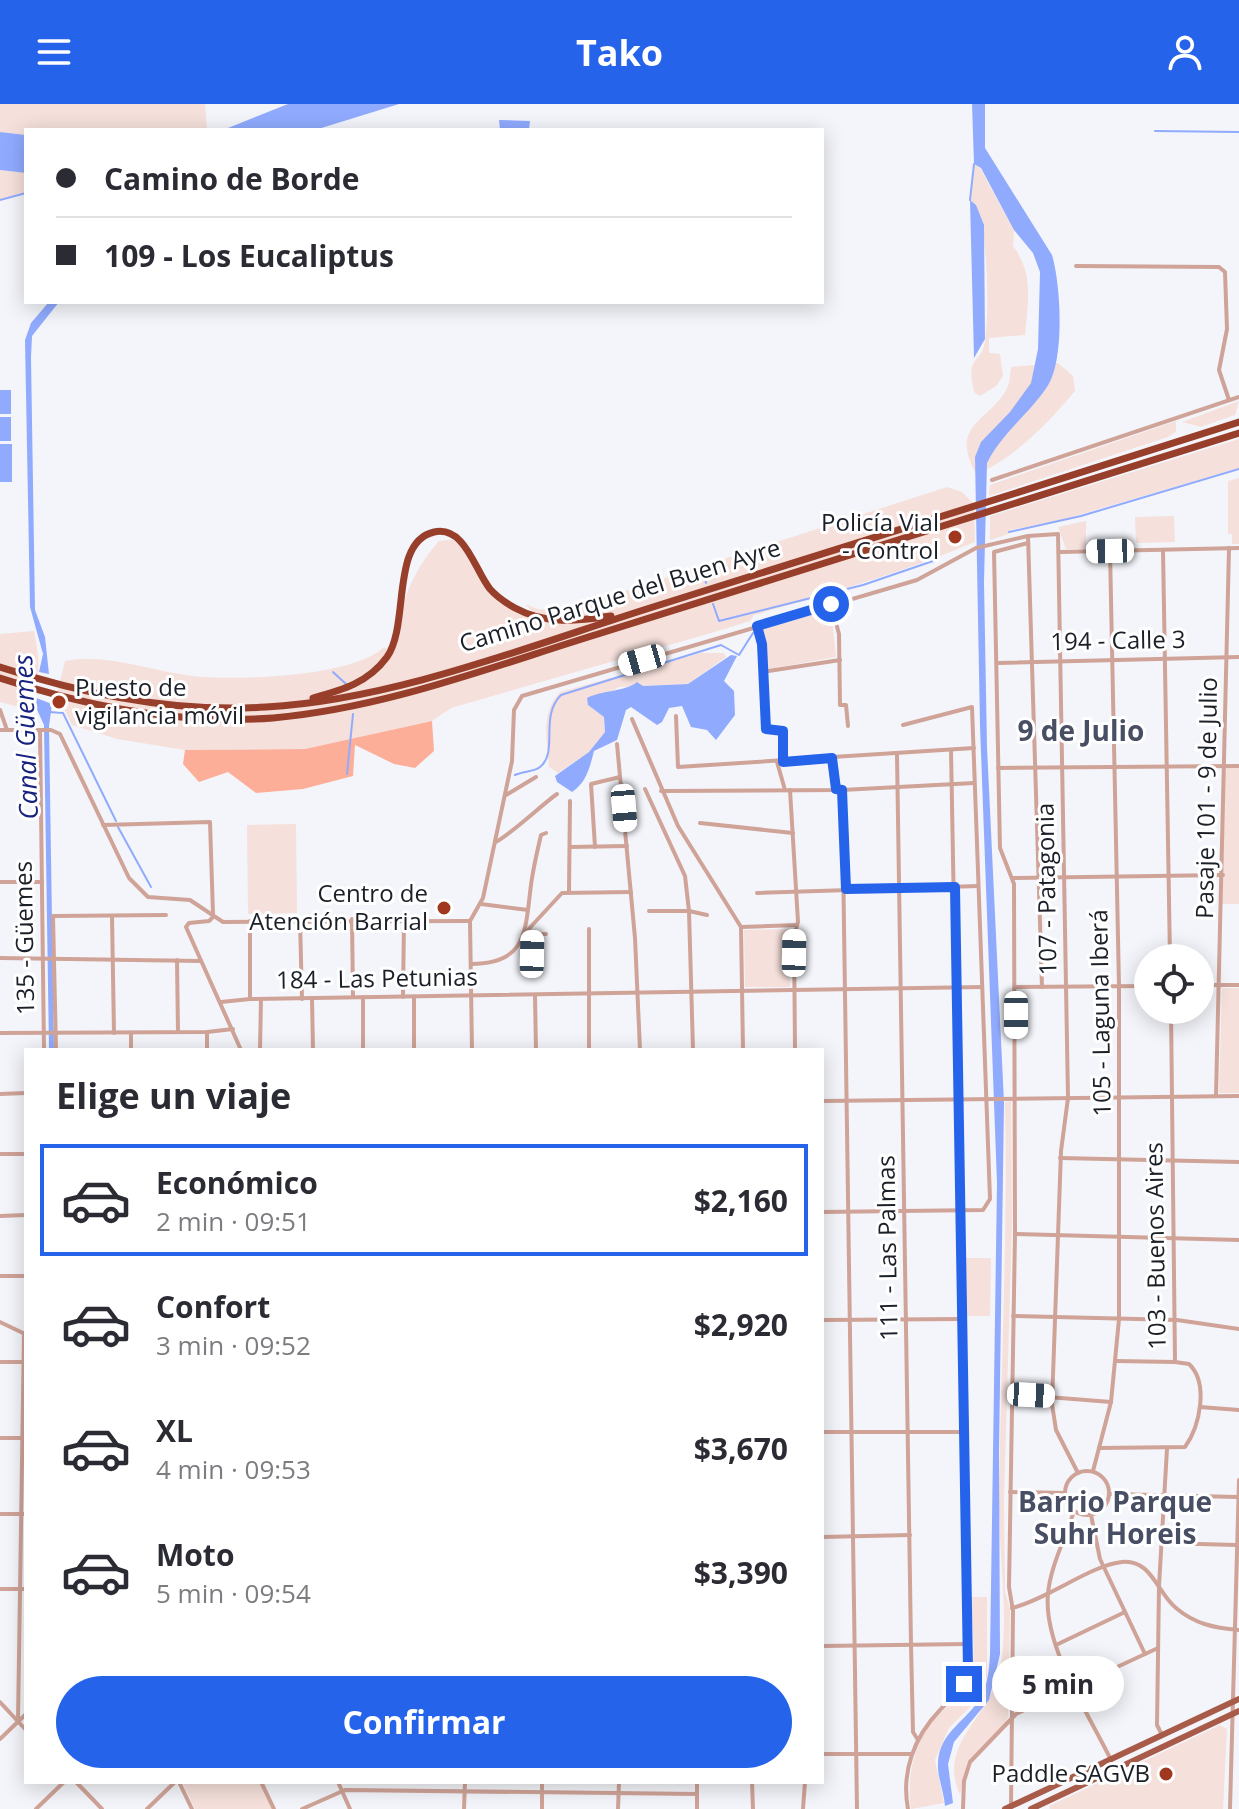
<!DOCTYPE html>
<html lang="es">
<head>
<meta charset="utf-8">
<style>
	:root { --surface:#fff; --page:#f2f2f3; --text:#2b2b33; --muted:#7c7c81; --line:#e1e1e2; --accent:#2563eb }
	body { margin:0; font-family:"Open Sans",sans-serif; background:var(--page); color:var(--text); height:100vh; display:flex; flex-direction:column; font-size:30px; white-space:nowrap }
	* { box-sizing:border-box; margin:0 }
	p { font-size:26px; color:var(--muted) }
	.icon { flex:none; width:44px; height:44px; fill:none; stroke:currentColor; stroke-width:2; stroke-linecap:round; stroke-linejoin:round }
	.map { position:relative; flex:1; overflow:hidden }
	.drawer { position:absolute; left:24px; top:944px; width:800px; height:736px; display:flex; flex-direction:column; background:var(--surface); border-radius:0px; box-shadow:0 4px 20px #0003 }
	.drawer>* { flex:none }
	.top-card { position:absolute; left:24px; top:24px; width:800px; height:176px; border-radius:0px; box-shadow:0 4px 20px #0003; display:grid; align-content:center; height:176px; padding:0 32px; background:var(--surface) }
	.controls { position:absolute; left:1134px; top:840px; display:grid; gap:16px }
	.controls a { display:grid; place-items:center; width:80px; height:80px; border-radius:50%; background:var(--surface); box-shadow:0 4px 20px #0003; font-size:40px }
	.end { position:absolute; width:36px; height:36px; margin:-18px; border:10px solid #2563eb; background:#fff; box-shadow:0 0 0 4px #fff }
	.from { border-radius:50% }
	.bubble { position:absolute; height:56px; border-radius:28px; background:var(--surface); box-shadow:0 4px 20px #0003; font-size:26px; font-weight:700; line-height:56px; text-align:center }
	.car { position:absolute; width:24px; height:48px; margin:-24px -12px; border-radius:10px; box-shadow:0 0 6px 2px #0007; background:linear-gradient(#fff 24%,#345 0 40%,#fff 0 76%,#345 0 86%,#fff 0) }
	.top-card b { display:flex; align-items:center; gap:28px; height:76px; font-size:30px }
	.top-card b+b { border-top:2px solid var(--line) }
	.top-card i { width:20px; height:20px; background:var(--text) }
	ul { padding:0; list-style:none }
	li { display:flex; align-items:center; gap:24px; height:112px; margin:0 16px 12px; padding:0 16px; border:4px solid transparent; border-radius:0px }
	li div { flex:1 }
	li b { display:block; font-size:30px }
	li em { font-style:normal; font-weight:700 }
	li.current { border-color:var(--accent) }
	li>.icon { width:72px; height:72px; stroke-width:1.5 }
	h2 { padding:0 32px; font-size:36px; line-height:96px }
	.primary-button { display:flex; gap:16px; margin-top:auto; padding:16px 32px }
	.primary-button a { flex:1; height:92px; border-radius:48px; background:var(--accent); color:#fff; font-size:32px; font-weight:700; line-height:92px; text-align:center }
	header { display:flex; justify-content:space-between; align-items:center; height:104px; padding:0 32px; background:var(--accent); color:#fff; font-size:36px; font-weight:700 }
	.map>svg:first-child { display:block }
</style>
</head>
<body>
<header><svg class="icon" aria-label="menu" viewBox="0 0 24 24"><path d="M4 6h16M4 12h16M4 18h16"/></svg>Tako<svg class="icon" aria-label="person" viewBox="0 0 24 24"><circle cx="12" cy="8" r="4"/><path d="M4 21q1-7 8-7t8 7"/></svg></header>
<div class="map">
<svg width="1239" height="1705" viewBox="0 0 1239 1705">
	<rect width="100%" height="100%" fill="#f4f5fa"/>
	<!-- green -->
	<g fill="#f5e0db">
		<path d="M0,0h205l2,26h-181v5l-26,-3z"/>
		<path d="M974,60l6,4 34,62 -1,16c21,28 15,55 12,89l-36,3v15l11,1 3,22 -7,10 -16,10 -6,-4c-9,-39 8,-27 11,-51 4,-26 5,-126 -15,-141z"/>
		<path d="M0,66l26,3v20l-26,7z"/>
		<path d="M1058,259l15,13 2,15c-25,30 -62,69 -99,83 -26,-48 9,-51 29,-82 5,-7 5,-17 6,-25z"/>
		<path d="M1239,297l-4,14 -34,12 -19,-5z"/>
		<path d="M1176,317v11l-8,5 -179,59 1,-11z"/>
		<path d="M1239,335v29l-181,53 -48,9 -1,4 -19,6v-24z"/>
		<path d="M1239,374v66h-7v-10h-4v-53z"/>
		<path d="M947,383l15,5 12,12 1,38c-71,30 -146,52 -221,73l-4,6 -32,10 -267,77 -19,13 -127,28 -120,1 -68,-11 -45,-14 -15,-31 8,-33c42,-8 85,10 128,15 42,5 161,1 191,-29l6,5c11,-44 18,-76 49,-111l19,-2c26,41 33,55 78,76l-11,-11 12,5 26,2z"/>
		<path d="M1174,412l1,26 -39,1 -1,-26z"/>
		<path d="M1086,417v28h-20l-8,-22z"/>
		<path d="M831,505l5,48 -73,13 -2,-40z"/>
		<path d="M34,527c4,22 10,49 -6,67l3,12 -31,-8v-68z"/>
		<path d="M701,549h23l2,4 -38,27 -69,3 -31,18 16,12 1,15 -16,20 -31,21 -9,-6c-2,-26 -9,-54 11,-75z"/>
		<path d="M1225,662h14v138h-17z"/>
		<path d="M296,720l1,89 -49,1 -1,-89z"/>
		<path d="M789,825l1,58h-45l-1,-57z"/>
		<path d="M1222,884h17v105h-20z"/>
		<path d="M1011,997l1,122 -8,277 1,92 5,17 -2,108 -6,12 -34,33 -8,33c-24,-55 33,-76 41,-131 8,-55 -3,-113 -2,-169 2,-131 9,-262 6,-393z"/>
		<path d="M965,1154h26l-1,58h-26z"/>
		<path d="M971,1493h16v80l-11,24 -27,27 -14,32 9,43 -33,6c-5,-29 3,-66 22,-88 11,-13 27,-23 34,-37 12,-24 4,-61 4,-87z"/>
		<path d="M1220,1621l7,4 -4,80h-173l-1,-3z"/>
		<path d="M182,1678h82l12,27h-81z"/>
	</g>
	<!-- forest -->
	<path fill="#fdae99" d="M432,617l2,30 -19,17 -21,-4 -39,-19 -2,31 -50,13 -47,4 -28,-21 -29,10 -16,-18 2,-14 120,-1z"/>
	<!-- water -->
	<g fill="#90abfe">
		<path d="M288,0h111l-84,26h-92z"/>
		<path d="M972,0h13v44l67,107c9,30 13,106 -5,132 -19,28 -45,46 -60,76l-3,119 3,165 17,356 -5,349 1,202 -11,46 -35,42 -6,22 5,39 -8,3c-1,-14 -8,-30 -7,-43 1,-31 29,-42 43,-66 7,-14 8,-27 9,-42l7,-472 -17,-457 -5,-269 6,-15 29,-30 21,-29 7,-34 2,-77 -7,-19 -19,-23 -33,-62 -7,-4z"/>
		<path d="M499,16l31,1 -1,9h-29z"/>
		<path d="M0,28l26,3v38l-26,-3z"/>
		<path d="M970,96l6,5 8,20 1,114 -11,19z"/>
		<path d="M59,198l-27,34 -1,21 4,253 10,27 4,37 -10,-2 4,-18 -13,-47 -5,-267 6,-17 17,-20z"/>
		<rect x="0" y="286" width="11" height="24"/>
		<rect x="0" y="313" width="11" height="24"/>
		<rect x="0" y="340" width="12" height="38"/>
		<path d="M731,551l6,1 -13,25 10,10 1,24 -19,25 -9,-10 -16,-3 -9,-21 -13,2 -7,14 -5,3 -26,-18 -5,3 -9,30 -23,11c-4,16 -8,32 -22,41l-15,-10 -2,-6 34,-24 16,-20 -1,-15 -16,-12 -1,-7c15,-8 38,-6 50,-16l6,4 45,-2z"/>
		<path d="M31,592l21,8 -3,22 5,324h-5l-5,-325z"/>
	</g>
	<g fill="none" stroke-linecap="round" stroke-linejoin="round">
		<!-- stream -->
		<g stroke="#90abfe" stroke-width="2">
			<path d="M1155,27l84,1"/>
			<path d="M0,96l26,-7"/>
			<path d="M970,96l4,-36"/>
			<path d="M1009,428l72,-16 158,-47"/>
			<path d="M703,464l3,15"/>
			<path d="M713,500l6,17 144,-36 73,-25"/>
			<path d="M333,568l13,12"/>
			<path d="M49,608l14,1 53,108"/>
			<path d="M347,670l6,-60"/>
			<path d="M515,671c8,-4 19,-3 25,-8 19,-15 -1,-50 21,-72l160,-50 18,10 14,-22"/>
			<path d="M118,723l33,60"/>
		</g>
		<!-- minor -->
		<g stroke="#cfa397" stroke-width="4">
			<path d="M1076,162l143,1 6,5 2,57 -8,41 10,30"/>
			<path d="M992,376l247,-83"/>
			<path d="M1028,432l14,451"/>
			<path d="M1163,446l7,408"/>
			<path d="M1060,448l179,-4"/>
			<path d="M831,500l8,30 1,71h6l2,21"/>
			<path d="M757,522c11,32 4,70 9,103l17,2v31"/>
			<path d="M998,559l241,-6"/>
			<path d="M762,568l78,-12"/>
			<path d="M0,606l7,20"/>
			<path d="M676,612l2,51 296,-19"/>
			<path d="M632,615l46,107 63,101 2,123"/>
			<path d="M0,626h51l9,4 69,144 19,19 42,3 33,22 247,-1"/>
			<path d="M40,626l4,320"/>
			<path d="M617,640l18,194 5,112"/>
			<path d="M897,651l14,890 2,87 5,8"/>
			<path d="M832,654l4,31"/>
			<path d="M777,658l8,28"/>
			<path d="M998,664l241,-2"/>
			<path d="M645,685l40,87 4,35 4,139"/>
			<path d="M790,686l8,132 -4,14 1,114"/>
			<path d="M842,686l15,1019"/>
			<path d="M661,687l181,-1 132,-7"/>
			<path d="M506,691l30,-18"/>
			<path d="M700,719l93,10"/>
			<path d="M103,721l107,-3 3,92"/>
			<path d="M495,738c8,-1 50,-40 62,-48"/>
			<path d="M570,743l57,-1"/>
			<path d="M595,743l-4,-63 29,-7"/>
			<path d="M1013,774l210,-3"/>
			<path d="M0,778h42"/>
			<path d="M569,788l1,-91"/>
			<path d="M757,789l221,-7"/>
			<path d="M481,800l47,6"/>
			<path d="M649,807h40l18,4"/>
			<path d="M112,812l2,117"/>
			<path d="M213,813l-4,4 -20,2 -3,4 55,123"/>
			<path d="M352,815l1,78"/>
			<path d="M300,816l2,79"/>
			<path d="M250,817v78"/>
			<path d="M470,817l13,-23 29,-137 2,-51 8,-14 395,-116 59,-32 52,-12 30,-2 10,564 -7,53 -9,253 4,26 22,43"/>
			<path d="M470,817l2,129"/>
			<path d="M741,823l56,-2"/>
			<path d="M532,831l14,-1"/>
			<path d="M0,854l201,3"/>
			<path d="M177,856l1,72"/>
			<path d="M471,860c57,0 54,-34 60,-79 2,-16 6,-33 10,-50l5,-2"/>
			<path d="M532,869v-38l-7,-2 37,-40 69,-1"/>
			<path d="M1200,881h39"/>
			<path d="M1015,883l133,-1"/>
			<path d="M535,892l1,54"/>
			<path d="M363,893v53"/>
			<path d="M403,893l1,-78"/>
			<path d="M312,895l1,51"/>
			<path d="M221,898l29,-3 732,-12"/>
			<path d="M0,929l207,-1 26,-3"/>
			<path d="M131,929v17"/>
			<path d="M56,946l-3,-134 113,-1"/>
			<path d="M207,946v-18"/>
			<path d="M260,946l1,-51"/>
			<path d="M414,946v-53"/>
			<path d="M589,946v-121"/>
			<path d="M0,990l26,-1"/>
			<path d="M1216,992l13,-548"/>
			<path d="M0,1050h26"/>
			<path d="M1060,1054l179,4"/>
			<path d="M822,1108l161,-2 7,-11 -18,-492 -69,18"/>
			<path d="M0,1112l26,-1"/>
			<path d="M1015,1130l224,6"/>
			<path d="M0,1172h26"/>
			<path d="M1013,1212l164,4 62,9"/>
			<path d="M822,1216l141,-1"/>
			<path d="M0,1218l23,11"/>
			<path d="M1116,1257l59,1"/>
			<path d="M0,1258h26"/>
			<path d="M1011,1290l100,8"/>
			<path d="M1200,1303l39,3"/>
			<path d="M822,1328h141"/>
			<path d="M0,1334h26"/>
			<path d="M1099,1344l86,-1c15,-21 24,-64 4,-83l-14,-2 -4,-352"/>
			<circle cx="1087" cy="1389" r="22"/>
			<path d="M1093,1367l18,-69 8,-83v-333l-9,-435"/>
			<path d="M1010,1388l55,1"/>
			<path d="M1110,1390l128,3"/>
			<path d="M1074,1407c-8,26 -24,56 -26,83 -5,51 40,119 63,166"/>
			<path d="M0,1410h26"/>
			<path d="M1091,1411l9,44 45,95"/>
			<path d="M822,1433l88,-2"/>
			<path d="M1162,1439l75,2"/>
			<path d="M1012,1504c36,-9 79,-43 110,-46 30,-3 35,31 54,46 19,16 38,20 63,22"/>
			<path d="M1056,1541l69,-33"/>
			<path d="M822,1542l145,-2"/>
			<path d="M0,1598l26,28"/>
			<path d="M18,1617l6,-388"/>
			<path d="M1162,1631l-5,-10 2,-139 8,-137"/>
			<path d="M0,1635l26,-25"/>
			<path d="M822,1650h90"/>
			<path d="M76,1678l26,27"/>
			<path d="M179,1678l13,27"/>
			<path d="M261,1678l13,27"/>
			<path d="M338,1678l12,27"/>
			<path d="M697,1678v27"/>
			<path d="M752,1678l1,27"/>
			<path d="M1011,1703l2,-196 -4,-24 6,-353 -1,-350 -14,-36 -6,-296 34,-9"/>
			<path d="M36,1705l28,-27"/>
			<path d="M147,1705l28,-27"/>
			<path d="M302,1705l43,-19 352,4"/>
			<path d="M542,1705v-27"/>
			<path d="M618,1705l1,-27"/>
			<path d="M803,1705l2,-27"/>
			<path d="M908,1705c-7,-37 6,-72 32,-99 12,-13 26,-23 28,-41l-17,-919"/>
			<path d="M963,1705l1,-28 6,-19 46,-48 142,-66"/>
		</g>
		<!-- tertiary -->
		<g stroke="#cfa397" stroke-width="4">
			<path d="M822,997l417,-5"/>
			<path d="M0,1485h26"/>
			<path d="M464,1705l1,-27"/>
			<path d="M1230,1705l9,-329"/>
		</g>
		<!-- primary -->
		<g stroke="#a85b48" stroke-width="6">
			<path d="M1005,1705l234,-110"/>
			<path d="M1031,1705l208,-98"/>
		</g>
		<!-- motorway -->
		<g stroke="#973f2a" stroke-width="7">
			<path d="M0,563c86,28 175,46 266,40 128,-7 266,-62 387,-100 196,-62 391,-122 586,-185"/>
			<path d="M0,574c88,29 180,47 273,40 112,-10 218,-51 325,-84 214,-66 427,-136 641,-201"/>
			<path d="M313,594c29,-8 55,-15 74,-41 23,-33 3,-115 47,-125 31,-7 41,39 56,57 7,8 16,14 25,19 31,17 62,13 96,8"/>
		</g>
	</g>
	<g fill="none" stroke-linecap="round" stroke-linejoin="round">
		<!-- route -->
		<path stroke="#2563eb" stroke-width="10" d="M831,500l-74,22 5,18 4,85 17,2v31l49,-4 4,31 6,1 4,99 109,-2 13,782 -4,15"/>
	</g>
	<!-- markers -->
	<g fill="#a0371e" stroke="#fff" stroke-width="3">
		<circle cx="955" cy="433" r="8"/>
		<circle cx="59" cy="598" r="8"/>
		<circle cx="444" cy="804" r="8"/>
		<circle cx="1166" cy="1670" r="8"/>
	</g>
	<g text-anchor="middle" stroke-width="6" stroke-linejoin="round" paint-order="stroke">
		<!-- poi labels -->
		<g font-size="24" fill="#1b1f27" stroke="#fff" text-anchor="end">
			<text x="939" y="427">Policía Vial<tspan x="939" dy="28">- Control</tspan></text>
			<text x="75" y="592" text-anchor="start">Puesto de<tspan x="75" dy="28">vigilancia móvil</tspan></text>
			<text x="428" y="798">Centro de<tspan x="428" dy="28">Atención Barrial</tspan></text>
			<text x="1150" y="1678">Paddle SAGVB</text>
		</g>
		<!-- street labels -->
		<g font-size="24" fill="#1b1f27" stroke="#fff">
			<text transform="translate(620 492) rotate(-17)" y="8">Camino Parque del Buen Ayre</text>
			<text transform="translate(1118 537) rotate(-1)" y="8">194 - Calle 3</text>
			<text transform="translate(1207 694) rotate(-89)" y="8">Pasaje 101 - 9 de Julio</text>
			<text transform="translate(1047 785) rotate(-91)" y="8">107 - Patagonia</text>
			<text transform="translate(25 834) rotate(-91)" y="8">135 - Güemes</text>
			<text transform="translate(377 875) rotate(-1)" y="8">184 - Las Petunias</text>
			<text transform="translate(1101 909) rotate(-91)" y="8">105 - Laguna Iberá</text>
			<text transform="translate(1156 1142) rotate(-91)" y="8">103 - Buenos Aires</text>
			<text transform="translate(888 1144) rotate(-91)" y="8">111 - Las Palmas</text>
		</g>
		<!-- water labels -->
		<g font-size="26" font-style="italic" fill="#18237f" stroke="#fff">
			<text transform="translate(26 633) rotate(-92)" y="9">Canal Güemes</text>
		</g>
		<!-- quarter labels -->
		<g font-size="28" font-weight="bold" fill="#484f64" stroke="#fff">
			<text x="1081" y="637">9 de Julio</text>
			<text x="1115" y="1408">Barrio Parque<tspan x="1115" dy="32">Suhr Horeis</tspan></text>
		</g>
	</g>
</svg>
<div class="controls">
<a><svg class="icon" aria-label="locate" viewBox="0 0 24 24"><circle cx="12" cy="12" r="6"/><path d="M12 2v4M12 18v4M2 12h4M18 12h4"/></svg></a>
</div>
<i class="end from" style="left:831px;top:500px"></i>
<i class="end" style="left:964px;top:1580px"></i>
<div class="bubble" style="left:992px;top:1552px;width:132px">5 min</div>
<i class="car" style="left:1110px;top:447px;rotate:269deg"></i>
<i class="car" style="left:642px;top:556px;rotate:254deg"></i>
<i class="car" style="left:624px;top:704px;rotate:175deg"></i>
<i class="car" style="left:794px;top:849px;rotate:1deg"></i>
<i class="car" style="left:532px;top:850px;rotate:1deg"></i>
<i class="car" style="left:1016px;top:911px;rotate:180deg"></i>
<i class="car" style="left:1031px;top:1291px;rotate:93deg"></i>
<div class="top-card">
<b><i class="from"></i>Camino de Borde</b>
<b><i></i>109 - Los Eucaliptus</b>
</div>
<section class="drawer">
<h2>Elige un viaje</h2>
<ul>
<li class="current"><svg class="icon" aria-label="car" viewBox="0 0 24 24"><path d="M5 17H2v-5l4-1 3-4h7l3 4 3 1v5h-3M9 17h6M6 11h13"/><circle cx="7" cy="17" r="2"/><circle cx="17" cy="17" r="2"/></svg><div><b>Económico</b><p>2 min · 09:51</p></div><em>$2,160</em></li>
<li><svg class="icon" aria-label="car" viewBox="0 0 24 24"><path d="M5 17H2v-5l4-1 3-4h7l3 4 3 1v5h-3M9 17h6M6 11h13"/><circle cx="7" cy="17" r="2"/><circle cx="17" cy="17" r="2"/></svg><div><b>Confort</b><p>3 min · 09:52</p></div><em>$2,920</em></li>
<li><svg class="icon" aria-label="car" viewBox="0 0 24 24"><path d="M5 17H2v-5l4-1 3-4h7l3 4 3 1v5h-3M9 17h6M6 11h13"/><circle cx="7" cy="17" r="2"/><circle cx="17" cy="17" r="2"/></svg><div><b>XL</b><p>4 min · 09:53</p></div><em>$3,670</em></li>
<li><svg class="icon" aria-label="car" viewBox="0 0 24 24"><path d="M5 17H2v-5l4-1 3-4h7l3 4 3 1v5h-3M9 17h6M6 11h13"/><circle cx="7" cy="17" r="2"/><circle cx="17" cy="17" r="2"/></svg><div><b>Moto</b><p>5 min · 09:54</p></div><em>$3,390</em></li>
</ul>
<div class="primary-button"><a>Confirmar</a></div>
</section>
</div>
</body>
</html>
